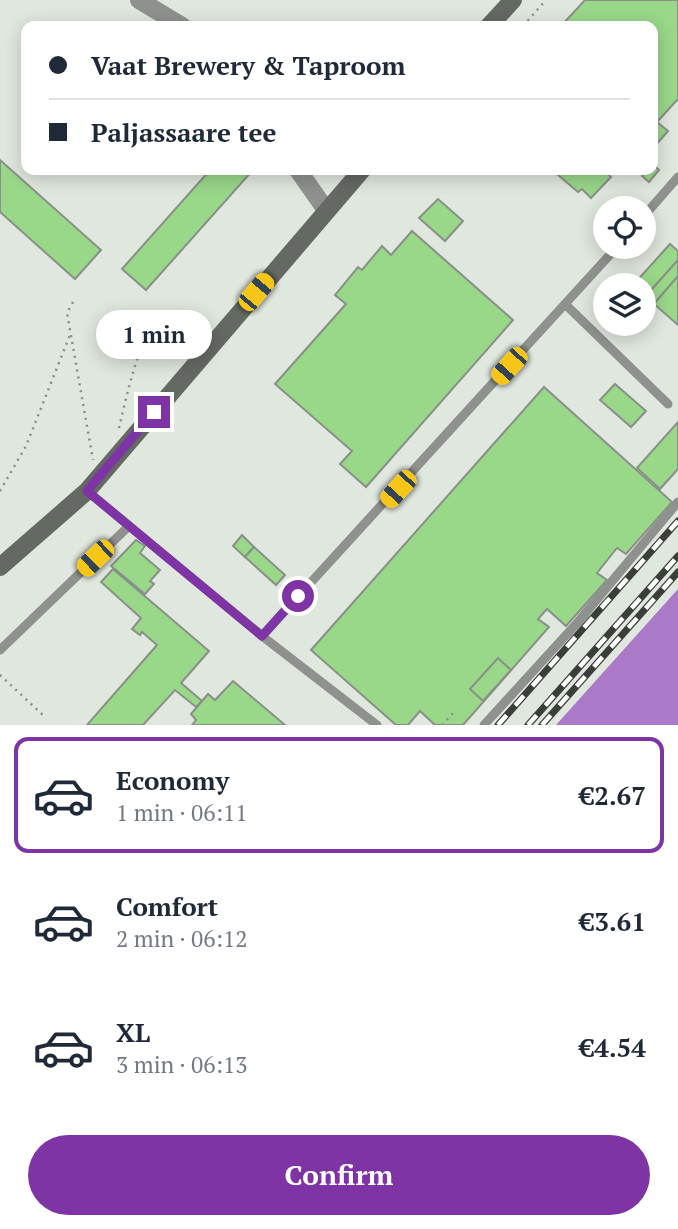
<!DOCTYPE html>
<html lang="en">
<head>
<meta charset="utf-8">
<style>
	:root { --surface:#fff; --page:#f2f2f3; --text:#1f2937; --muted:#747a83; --line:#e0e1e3; --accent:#7f34a5 }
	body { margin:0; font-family:"PT Serif",serif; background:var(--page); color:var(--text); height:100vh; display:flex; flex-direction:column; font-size:26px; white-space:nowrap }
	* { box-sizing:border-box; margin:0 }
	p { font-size:23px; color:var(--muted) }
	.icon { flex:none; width:38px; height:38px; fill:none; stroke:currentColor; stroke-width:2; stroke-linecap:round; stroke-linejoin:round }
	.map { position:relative; height:725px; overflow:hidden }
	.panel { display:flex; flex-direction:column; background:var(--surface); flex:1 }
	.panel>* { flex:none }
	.guide { position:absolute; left:21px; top:21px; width:637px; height:154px; border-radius:14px; box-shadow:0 4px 18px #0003; display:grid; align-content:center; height:154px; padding:0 28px; background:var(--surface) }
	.buttons { position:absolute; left:593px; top:196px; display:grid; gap:14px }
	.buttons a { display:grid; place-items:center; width:63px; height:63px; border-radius:50%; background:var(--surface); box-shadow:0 4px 18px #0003; font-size:35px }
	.end { position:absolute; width:32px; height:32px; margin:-16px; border:9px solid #7f34a5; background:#fff; box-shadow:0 0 0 4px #fff }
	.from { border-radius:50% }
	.bubble { position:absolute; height:49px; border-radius:24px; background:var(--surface); box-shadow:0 4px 18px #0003; font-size:23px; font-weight:700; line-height:49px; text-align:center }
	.car { position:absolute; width:21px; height:42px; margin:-21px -10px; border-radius:9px; box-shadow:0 0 5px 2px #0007; background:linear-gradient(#f5c518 24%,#345 0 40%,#f5c518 0 76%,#345 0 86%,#f5c518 0) }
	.guide b { display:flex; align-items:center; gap:24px; height:66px; font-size:26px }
	.guide b+b { border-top:2px solid var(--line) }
	.guide i { width:18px; height:18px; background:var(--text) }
	ul { padding:12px 0 0; list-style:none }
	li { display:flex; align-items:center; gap:21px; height:116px; margin:0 14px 10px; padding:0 14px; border:4px solid transparent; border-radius:14px }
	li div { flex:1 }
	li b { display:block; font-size:26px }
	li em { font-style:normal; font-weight:700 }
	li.active { border-color:var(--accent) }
	li>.icon { width:63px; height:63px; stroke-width:1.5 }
	.action { display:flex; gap:14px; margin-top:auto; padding:14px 28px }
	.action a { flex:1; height:80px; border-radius:42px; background:var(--accent); color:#fff; font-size:28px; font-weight:700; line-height:80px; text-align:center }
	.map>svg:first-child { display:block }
</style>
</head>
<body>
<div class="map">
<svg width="678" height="725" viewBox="0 0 678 725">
	<rect width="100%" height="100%" fill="#e0e7de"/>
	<!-- water -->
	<path fill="#aa79c7" d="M678,589v136h-122z"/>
	<!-- building -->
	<g fill="#99d789" stroke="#899088" stroke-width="2">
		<path d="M585,0h93v99l-21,23 11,9 -15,17v-122h-92z"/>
		<path d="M0,160l101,90 -26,29 -75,-67z"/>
		<path d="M653,164l6,6 -10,12 -7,-6 6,-6h5z"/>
		<path d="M210,170h43l-107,120 -24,-21z"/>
		<path d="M563,170h41l7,7 -20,21 -9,-9 -4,3 -20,-17z"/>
		<path d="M438,199l25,22 -18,20 -26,-23z"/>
		<path d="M412,231l101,89 -147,167 -26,-23 12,-13 -77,-67 71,-80 -11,-9 23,-28 4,3 20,-24 9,9z"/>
		<path d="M670,244l8,7v9l-33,37 -1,-12h-11z"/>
		<path d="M678,260v16l-24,28 -9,-7z"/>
		<path d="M678,276v49l-24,-21z"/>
		<path d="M615,384l31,27 -15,16 -31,-27z"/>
		<path d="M544,387l128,115 -46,52 -9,-6 -20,25 10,7 -41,46 -19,-17 -9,10 11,8 -86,98h-28l-15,-14 -12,14h-12l-85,-75z"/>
		<path d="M678,422v47l-18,20 -23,-21z"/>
		<path d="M242,535l12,12 -9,10 -12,-11z"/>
		<path d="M136,540l9,6 -5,7 20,17 -10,11 4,3 -9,10 -34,-28z"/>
		<path d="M254,547l31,28 -9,10 -31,-28z"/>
		<path d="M113,569l96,82 -28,32 21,18 -6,6 -21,-17 -32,35h-56l70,-80 -15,-13 -2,3 -8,-6 9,-11 -40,-36z"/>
		<path d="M498,658l13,12 -28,31 -13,-12z"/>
		<path d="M233,681l52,44h-93l4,-5 -5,-6 11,-13 6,-7 7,6z"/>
	</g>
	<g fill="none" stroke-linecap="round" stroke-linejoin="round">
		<!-- path -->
		<g stroke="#898e88" stroke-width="2.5" stroke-dasharray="2 5" stroke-linecap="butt">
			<path d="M523,26l23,-26"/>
			<path d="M73,302l-6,11 26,147"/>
			<path d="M119,428c9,-39 19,-80 37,-116"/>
			<path d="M0,491l26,-45 44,-111"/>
			<path d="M0,675l44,41"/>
			<path d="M442,725l13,-14"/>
		</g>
		<!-- lane -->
		<g stroke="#8e918d" stroke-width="9">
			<path d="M644,216l34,-39"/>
			<path d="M565,304l103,100"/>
			<path d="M87,491l175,145 115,89"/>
			<path d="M262,636l355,-389"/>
			<path d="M0,650l129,-124"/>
			<path d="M484,725l94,-103 100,-120"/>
		</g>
		<!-- street -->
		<g stroke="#8e918d" stroke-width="18">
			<path d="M139,0l43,26"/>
			<path d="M298,170l28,40"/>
		</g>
		<!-- secondary -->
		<g stroke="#656964" stroke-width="18">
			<path d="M489,26l24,-26"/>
			<path d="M0,567l87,-76 275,-321"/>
		</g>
		<!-- rail casing -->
		<g stroke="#3b3f3a" stroke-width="7">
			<g id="rail">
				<path d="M498,725l180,-204"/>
				<path d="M528,725l150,-169"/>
				<path d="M542,725l136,-153"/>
			</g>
		</g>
		<!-- rail -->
		<use href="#rail" stroke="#fff" stroke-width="4.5" stroke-dasharray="13" stroke-linecap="butt"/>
	</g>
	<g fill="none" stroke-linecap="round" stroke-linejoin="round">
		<!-- route -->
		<path stroke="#7f34a5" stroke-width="9" d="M154,412l-67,79 175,145 36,-40"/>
	</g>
</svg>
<div class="buttons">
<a><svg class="icon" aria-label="locate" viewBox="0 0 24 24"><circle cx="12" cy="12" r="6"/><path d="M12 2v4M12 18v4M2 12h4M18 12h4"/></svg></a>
<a><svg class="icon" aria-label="layers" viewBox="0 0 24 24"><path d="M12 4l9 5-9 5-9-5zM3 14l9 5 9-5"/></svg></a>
</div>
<i class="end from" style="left:298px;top:596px"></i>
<i class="end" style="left:154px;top:412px"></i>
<div class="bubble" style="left:96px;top:310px;width:116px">1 min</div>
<i class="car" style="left:256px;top:292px;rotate:40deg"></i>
<i class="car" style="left:509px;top:366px;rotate:222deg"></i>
<i class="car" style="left:398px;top:489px;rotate:222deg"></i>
<i class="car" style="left:95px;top:558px;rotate:226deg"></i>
<div class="guide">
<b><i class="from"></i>Vaat Brewery &amp; Taproom</b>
<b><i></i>Paljassaare tee</b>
</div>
</div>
<section class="panel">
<ul>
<li class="active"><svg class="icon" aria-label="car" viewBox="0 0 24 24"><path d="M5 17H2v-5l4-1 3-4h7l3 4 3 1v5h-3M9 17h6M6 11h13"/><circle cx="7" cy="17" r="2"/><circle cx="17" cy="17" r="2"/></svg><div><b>Economy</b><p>1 min · 06:11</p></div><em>€2.67</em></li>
<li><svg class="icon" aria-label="car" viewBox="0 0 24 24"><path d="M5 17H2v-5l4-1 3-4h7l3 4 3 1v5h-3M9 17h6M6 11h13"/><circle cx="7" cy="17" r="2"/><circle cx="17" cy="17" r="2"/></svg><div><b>Comfort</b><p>2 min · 06:12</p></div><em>€3.61</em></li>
<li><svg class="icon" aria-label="car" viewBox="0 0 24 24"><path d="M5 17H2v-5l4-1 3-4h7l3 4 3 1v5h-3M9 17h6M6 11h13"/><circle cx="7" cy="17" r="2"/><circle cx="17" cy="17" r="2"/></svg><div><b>XL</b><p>3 min · 06:13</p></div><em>€4.54</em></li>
</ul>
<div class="action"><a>Confirm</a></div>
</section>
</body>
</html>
